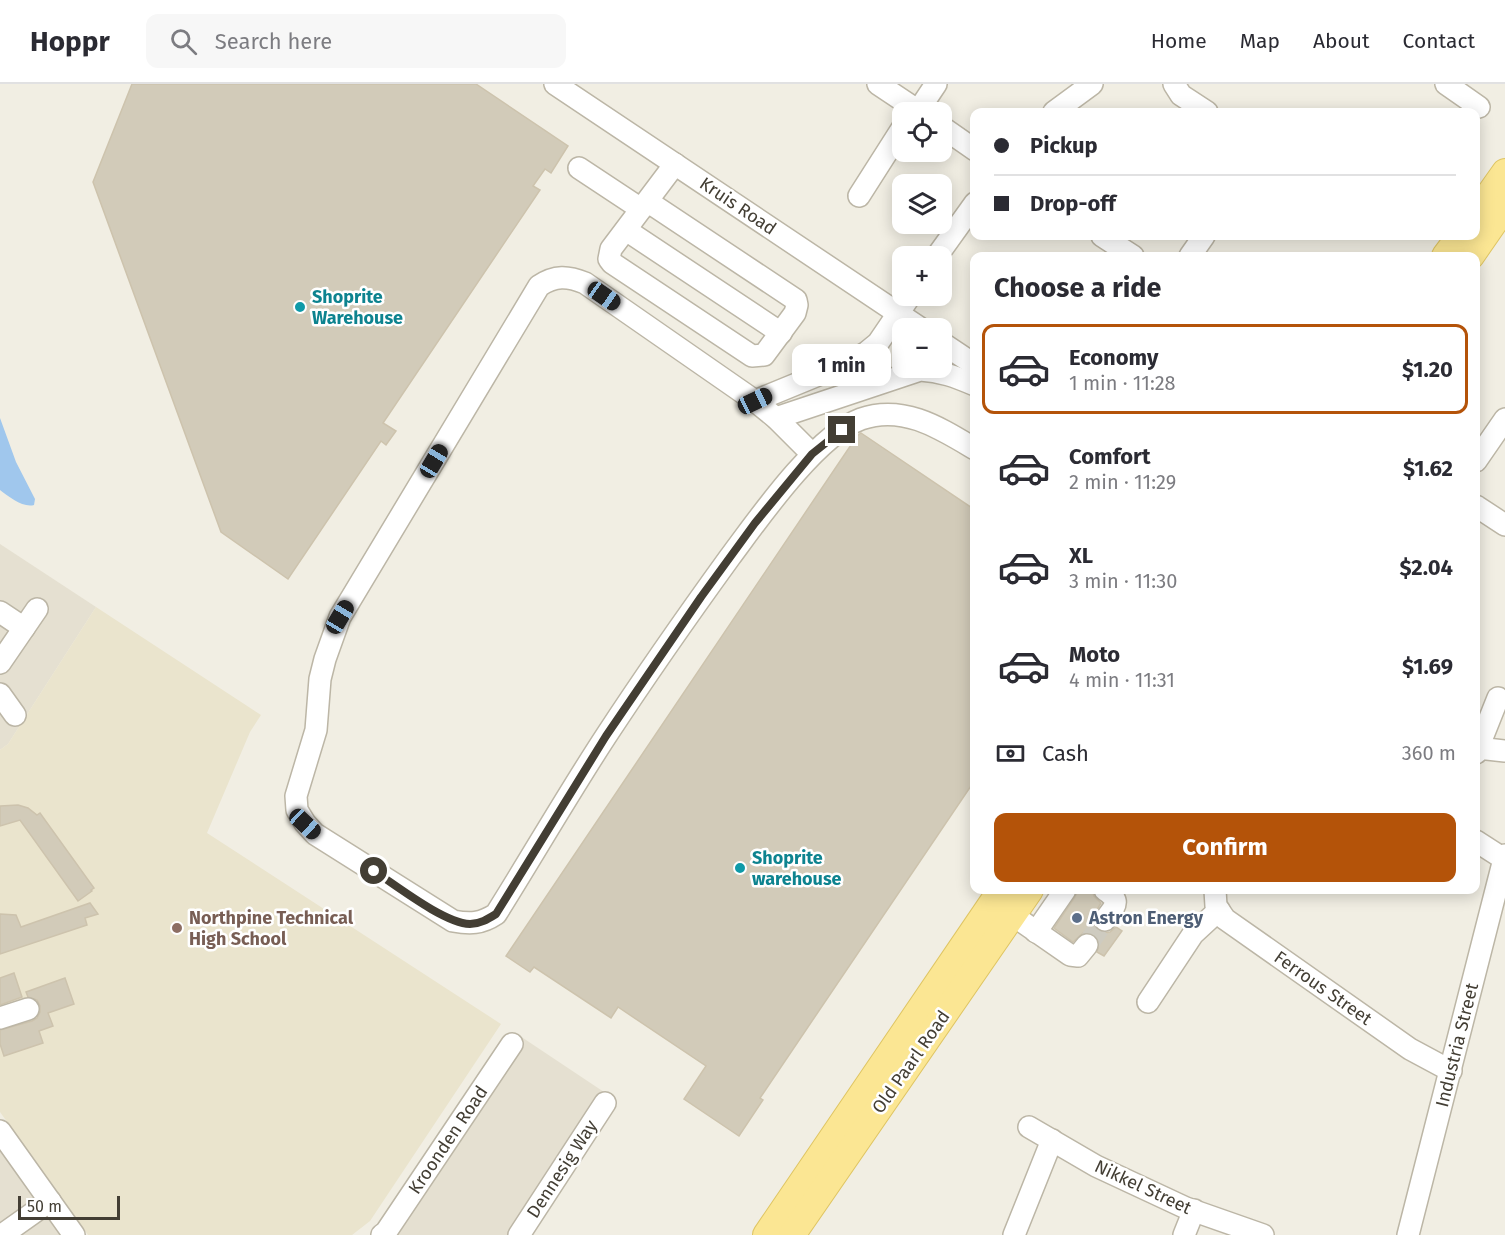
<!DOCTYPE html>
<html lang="en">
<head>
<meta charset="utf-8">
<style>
	:root { --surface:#fff; --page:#f7f7f7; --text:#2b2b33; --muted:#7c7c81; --line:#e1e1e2; --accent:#b45309 }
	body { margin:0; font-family:"Fira Sans",sans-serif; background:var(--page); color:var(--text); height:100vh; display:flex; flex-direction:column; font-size:22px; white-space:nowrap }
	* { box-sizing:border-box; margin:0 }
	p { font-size:20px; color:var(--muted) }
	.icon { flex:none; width:33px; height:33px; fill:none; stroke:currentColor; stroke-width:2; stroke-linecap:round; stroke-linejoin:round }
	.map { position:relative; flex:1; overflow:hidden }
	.sheet { position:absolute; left:970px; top:168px; width:510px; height:642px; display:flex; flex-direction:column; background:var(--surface); border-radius:12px; box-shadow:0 3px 15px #0003 }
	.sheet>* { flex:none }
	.banner { position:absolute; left:970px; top:24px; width:510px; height:132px; border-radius:12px; box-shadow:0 3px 15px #0003; display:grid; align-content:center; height:132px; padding:0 24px; background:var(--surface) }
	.tools { position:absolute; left:892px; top:18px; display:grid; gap:12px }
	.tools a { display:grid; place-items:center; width:60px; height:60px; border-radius:12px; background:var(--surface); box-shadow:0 3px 15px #0003; font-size:30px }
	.scale { position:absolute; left:18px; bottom:15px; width:102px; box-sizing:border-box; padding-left:6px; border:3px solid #433e34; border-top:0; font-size:16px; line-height:21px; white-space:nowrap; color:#433e34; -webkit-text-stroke:4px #fff; paint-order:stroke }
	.end { position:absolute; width:27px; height:27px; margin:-14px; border:8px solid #433e34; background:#fff; box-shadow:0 0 0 3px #fff }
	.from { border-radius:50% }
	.bubble { position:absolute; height:42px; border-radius:12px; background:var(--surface); box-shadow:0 3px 15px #0003; font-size:20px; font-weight:700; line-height:42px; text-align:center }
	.car { position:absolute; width:18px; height:36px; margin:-18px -9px; border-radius:8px; box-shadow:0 0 4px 2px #0007; background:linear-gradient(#222 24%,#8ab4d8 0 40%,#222 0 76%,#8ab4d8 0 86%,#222 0) }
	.banner b { display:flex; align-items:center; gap:21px; height:57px; font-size:22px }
	.banner b+b { border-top:2px solid var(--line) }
	.banner i { width:15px; height:15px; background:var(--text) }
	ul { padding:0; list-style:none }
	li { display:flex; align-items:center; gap:18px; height:90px; margin:0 12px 9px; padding:0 12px; border:3px solid transparent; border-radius:12px }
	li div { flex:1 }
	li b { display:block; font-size:22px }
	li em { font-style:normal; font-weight:700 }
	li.active { border-color:var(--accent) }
	li>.icon { width:54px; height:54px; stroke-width:1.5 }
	h2 { padding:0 24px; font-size:27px; line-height:72px }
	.pay { display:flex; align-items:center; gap:15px; height:66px; padding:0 24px; font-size:22px }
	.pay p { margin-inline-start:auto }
	.primary-button { display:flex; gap:12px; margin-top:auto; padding:12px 24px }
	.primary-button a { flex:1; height:69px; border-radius:12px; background:var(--accent); color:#fff; font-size:24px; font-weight:700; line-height:69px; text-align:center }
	header { display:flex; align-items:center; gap:36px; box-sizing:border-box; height:84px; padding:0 30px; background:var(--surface); border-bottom:2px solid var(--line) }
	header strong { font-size:28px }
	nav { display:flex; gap:33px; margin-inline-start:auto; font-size:21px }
	.search { width:420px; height:54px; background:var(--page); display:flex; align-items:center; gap:15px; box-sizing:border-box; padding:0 21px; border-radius:12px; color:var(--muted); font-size:22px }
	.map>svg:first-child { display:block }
</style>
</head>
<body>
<header>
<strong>Hoppr</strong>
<div class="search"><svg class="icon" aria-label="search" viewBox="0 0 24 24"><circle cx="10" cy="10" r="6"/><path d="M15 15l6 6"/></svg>Search here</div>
<nav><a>Home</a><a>Map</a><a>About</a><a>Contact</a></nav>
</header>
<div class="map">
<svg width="1505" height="1151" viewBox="0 0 1505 1151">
	<rect width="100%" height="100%" fill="#f1eee3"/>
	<!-- residential -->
	<g fill="#e5e0d1">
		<path d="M0,460l96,63 -88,137 -8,6z"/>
		<path d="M517,950l93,62 -90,139h-139l4,-3z"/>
		<path d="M0,1045l76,106h-76z"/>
	</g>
	<!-- education -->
	<path fill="#eae4cd" d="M96,523l165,108 -11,17 -43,101 294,191 -131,197 -18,14h-264l-88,-123v-362l8,-6z"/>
	<!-- water -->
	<path fill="#a0c7ed" d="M0,334l16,44 19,37 -1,6c-11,3 -25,-8 -34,-15z"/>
	<!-- building -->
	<g fill="#d2cbb9" stroke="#cdc3ad" stroke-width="1.5">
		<path d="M132,0h344l92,62 -17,27 -6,-4 -12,17 7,4 -157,233 13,8 -10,14 -5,-4 -93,138 -67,-47 -128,-350z"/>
		<path d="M861,349l114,77v270l-215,318 3,2 -24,36 -55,-37 22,-33 -88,-59 -7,11 -77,-51 -4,5 -24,-16 351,-520z"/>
		<path d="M18,721l10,3 9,7 3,-2 54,75 -3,2 1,1 -14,10 -58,-81 -20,6v-20z"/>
		<path d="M1078,806h14l2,6 7,7 -9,15 1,7 4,5 6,3 7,-1 6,-5 6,4 -18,25 -7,-4 2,-11 -4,-6 -12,-2 -10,9 -19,-14 21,-31z"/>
		<path d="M90,819l8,11 -13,4 2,7 -87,29v-40l16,1 5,12z"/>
		<path d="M14,889l8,24 -22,8v-27z"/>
		<path d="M65,894l9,26 -26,9 5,13 -14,5 4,12 -39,13 -4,-12v-14l32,-9 5,-3 3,-6v-6l-3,-6 -9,-3 -2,-5z"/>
	</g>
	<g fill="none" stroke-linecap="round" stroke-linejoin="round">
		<!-- minor-tunnel -->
		<path stroke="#cecbc0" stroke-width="21" stroke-dasharray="21 10" stroke-linecap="butt" d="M1087,861l18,-25"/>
		<!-- minor casing -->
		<g stroke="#bcb6a6" stroke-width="24">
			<g id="minor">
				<path d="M555,0l365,244"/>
				<path d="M878,0l42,28"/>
				<path d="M1174,0l7,11 26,17"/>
				<path d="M1446,0l33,23"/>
				<path d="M918,27l18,-27"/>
				<path d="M1054,28l38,-28"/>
				<path d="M942,43l33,23"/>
				<path d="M579,84l62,41"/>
				<path d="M859,112l44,-69"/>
				<path d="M647,117l149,99 1,5 -2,8 -31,42 -12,1 -140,-93 -3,-4 2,-10 64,-85"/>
				<path d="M626,146l155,103"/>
				<path d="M1102,152l31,20"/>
				<path d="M937,172l38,-53"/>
				<path d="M1190,172l14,-20"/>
				<path d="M942,259l33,22"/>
				<path d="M755,317l95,-39 17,-10 11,-9 32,-47"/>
				<path d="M776,334l144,-48c21,1 36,7 55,15"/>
				<path d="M812,370l-36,-36 -21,-17 -170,-118c-17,-7 -30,-8 -46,3l-199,331 -15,42 -5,20 -4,51 -20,66 1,14 8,13 10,11 138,87c17,3 28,3 43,-7 37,-59 72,-120 110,-178 40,-61 82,-121 124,-179 29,-39 86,-121 131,-138 42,-15 79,9 114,30"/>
				<path d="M1476,377l29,-42"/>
				<path d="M1476,422l29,19"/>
				<path d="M0,528l24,16"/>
				<path d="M0,579l37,-54"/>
				<path d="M0,610l15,21"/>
				<path d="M1478,664l20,-50"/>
				<path d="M1476,669l2,-5 27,3"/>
				<path d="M1476,757l28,18"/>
				<path d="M1215,806l1,16 9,13 185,130 41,22"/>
				<path d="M1001,823l69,48 8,1 9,-11"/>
				<path d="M1105,836c10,-14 17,-19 0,-30"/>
				<path d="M1036,848l29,-42"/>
				<path d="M1148,918l45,-68 26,-24"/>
				<path d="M0,934l28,-9"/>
				<path d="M1029,1043l67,39 90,42 77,27"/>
				<path d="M0,1047l74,104"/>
				<path d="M2,1151l48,-34"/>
				<path d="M382,1151l4,-3 126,-188"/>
				<path d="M519,1151l86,-132"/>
				<path d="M1014,1151l38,-95"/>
				<path d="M1184,1151l10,-25"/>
				<path d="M1408,1151l97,-380"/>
			</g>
		</g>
		<!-- major casing -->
		<g stroke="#dfc563" stroke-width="28">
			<g id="major">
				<path d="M1476,129l29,-41"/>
				<path d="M1445,172l15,-20"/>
				<path d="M1471,172l34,-49"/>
				<path d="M766,1151l235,-345"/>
				<path d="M792,1151l238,-345"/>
			</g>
		</g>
		<!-- minor -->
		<use href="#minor" stroke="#fff" stroke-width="21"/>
		<!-- major -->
		<use href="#major" stroke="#fbe693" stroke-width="26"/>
	</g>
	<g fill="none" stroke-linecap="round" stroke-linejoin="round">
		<!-- route -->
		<path stroke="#433e34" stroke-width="8" d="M374,787c23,15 70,52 96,53 10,0 18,-5 26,-10l110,-178 95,-139 54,-74 57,-69 30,-24"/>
	</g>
	<!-- markers -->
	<g fill="#0f9aa8" stroke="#fff" stroke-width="2">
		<circle cx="300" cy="223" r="6"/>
		<circle cx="740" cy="784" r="6"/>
	</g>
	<circle fill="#5c6f8a" stroke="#fff" stroke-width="2" cx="1077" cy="834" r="6"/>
	<circle fill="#8d6e63" stroke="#fff" stroke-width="2" cx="177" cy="844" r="6"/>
	<g text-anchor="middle" stroke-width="5" stroke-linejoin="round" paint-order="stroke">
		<!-- street labels -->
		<g font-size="18" fill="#433e34" stroke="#fff">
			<text transform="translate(738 122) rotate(34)" y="6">Kruis Road</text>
			<text transform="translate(1323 904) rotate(35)" y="6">Ferrous Street</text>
			<text transform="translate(1457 961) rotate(-76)" y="6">Industria Street</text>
			<text transform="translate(911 978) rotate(-55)" y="6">Old Paarl Road</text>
			<text transform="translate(448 1056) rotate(-56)" y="6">Kroonden Road</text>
			<text transform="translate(562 1085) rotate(-57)" y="6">Dennesig Way</text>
			<text transform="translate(1143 1103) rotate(25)" y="6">Nikkel Street</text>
		</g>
		<!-- culture labels -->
		<g font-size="18" font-weight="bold" fill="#0d838f" stroke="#fff" text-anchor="start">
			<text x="312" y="219">Shoprite<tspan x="312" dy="21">Warehouse</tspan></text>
			<text x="752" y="780">Shoprite<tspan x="752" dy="21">warehouse</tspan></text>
		</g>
		<!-- education labels -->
		<g font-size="18" font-weight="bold" fill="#785e54" stroke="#fff" text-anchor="start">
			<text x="189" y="840">Northpine Technical<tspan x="189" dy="21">High School</tspan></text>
		</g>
		<!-- service labels -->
		<g font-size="18" font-weight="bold" fill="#4e5e75" stroke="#fff" text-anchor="start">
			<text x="1089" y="840">Astron Energy</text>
		</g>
	</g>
</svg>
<div class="tools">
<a><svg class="icon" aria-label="locate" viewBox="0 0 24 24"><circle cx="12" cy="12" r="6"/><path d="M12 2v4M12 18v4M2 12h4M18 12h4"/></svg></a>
<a><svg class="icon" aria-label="layers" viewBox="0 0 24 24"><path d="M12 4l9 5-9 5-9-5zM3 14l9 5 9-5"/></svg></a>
<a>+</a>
<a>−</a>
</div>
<div class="scale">50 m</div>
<i class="end from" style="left:374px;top:787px"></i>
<i class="end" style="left:842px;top:346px"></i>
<div class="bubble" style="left:792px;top:260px;width:99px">1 min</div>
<i class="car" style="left:604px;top:212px;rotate:125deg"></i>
<i class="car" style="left:755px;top:317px;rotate:65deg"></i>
<i class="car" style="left:434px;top:377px;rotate:31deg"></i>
<i class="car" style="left:340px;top:533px;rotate:31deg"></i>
<i class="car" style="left:305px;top:740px;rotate:133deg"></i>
<div class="banner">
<b><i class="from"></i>Pickup</b>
<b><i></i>Drop-off</b>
</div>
<section class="sheet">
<h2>Choose a ride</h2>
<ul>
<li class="active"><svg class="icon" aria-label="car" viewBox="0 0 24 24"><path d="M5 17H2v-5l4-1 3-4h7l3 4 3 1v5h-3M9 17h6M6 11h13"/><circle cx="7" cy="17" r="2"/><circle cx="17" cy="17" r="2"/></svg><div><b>Economy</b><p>1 min · 11:28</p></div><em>$1.20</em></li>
<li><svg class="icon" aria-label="car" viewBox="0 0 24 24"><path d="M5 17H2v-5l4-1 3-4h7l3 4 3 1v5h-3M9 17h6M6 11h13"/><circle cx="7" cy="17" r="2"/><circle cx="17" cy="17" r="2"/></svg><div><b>Comfort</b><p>2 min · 11:29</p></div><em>$1.62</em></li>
<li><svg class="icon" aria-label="car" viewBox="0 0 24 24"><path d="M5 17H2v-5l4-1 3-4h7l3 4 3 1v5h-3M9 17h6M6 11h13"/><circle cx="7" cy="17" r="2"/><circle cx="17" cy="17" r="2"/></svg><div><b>XL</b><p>3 min · 11:30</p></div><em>$2.04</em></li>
<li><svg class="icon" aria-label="car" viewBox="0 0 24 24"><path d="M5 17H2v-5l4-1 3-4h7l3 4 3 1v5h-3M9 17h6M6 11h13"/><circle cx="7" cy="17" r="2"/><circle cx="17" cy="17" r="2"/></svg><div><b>Moto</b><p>4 min · 11:31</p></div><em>$1.69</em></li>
</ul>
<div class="pay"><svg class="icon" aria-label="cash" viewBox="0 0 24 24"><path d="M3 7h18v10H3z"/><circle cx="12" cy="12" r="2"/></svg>Cash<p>360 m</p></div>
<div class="primary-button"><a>Confirm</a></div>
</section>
</div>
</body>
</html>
